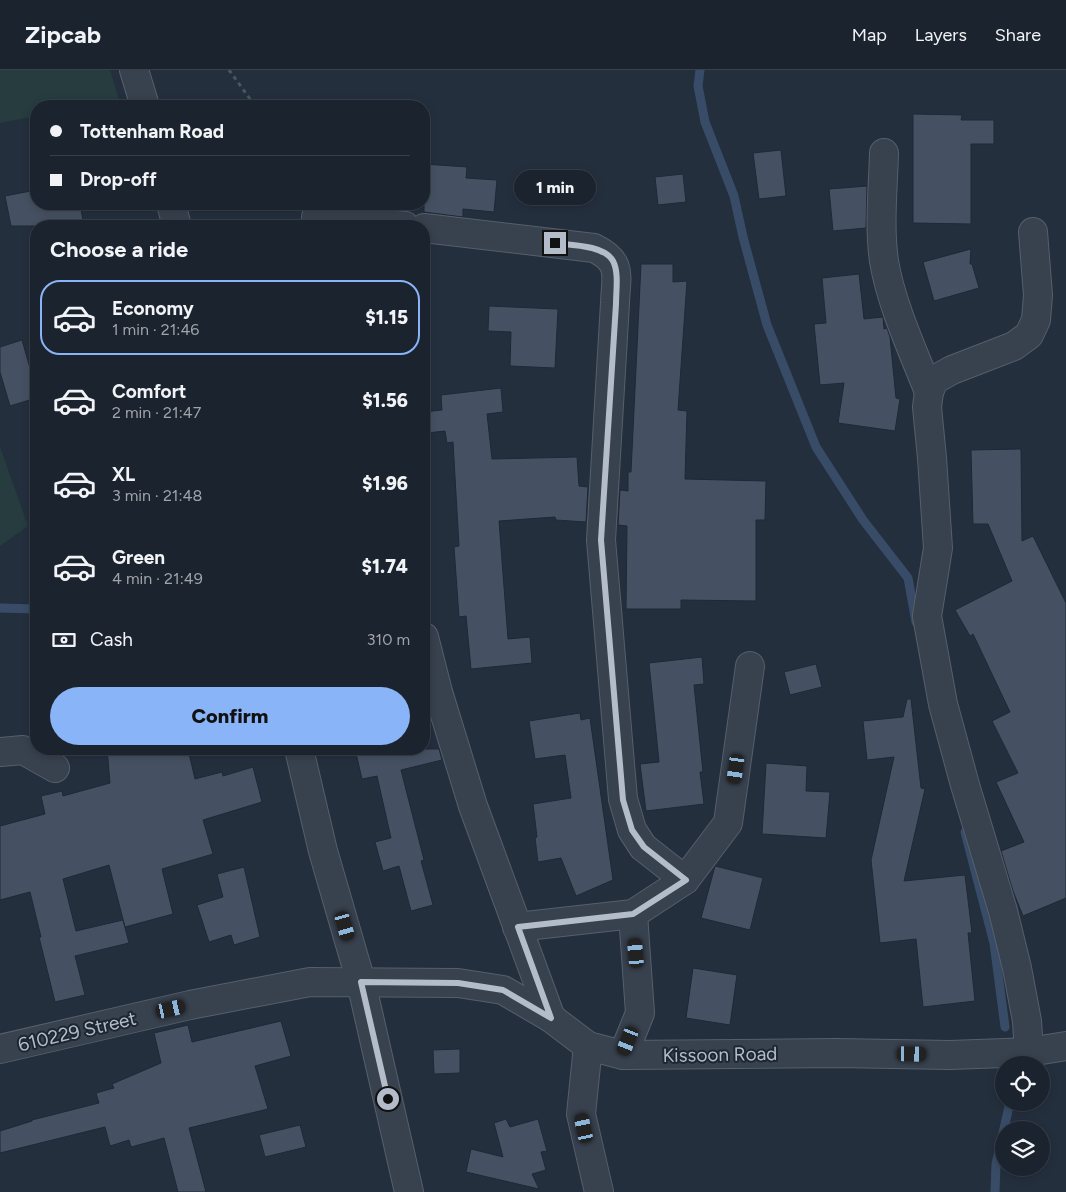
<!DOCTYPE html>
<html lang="en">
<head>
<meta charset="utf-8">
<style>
	:root { --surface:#1b232e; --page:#282f3a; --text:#f1f3f6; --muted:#a0a4aa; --line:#39404a; --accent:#8ab4f8 }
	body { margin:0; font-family:Figtree,sans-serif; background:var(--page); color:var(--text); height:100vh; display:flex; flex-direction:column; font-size:19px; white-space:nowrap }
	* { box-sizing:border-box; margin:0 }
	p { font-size:16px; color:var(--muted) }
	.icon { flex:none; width:28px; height:28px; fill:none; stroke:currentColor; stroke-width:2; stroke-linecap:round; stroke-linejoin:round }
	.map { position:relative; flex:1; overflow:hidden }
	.side { position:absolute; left:30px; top:150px; width:400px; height:535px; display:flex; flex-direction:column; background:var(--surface); border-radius:20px; box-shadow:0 2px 8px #0003,0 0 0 1px var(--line) }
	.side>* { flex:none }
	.top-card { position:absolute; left:30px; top:30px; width:400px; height:110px; border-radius:20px; box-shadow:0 2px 8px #0003,0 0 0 1px var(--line); display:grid; align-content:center; height:110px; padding:0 20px; background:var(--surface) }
	.fabs { position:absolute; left:995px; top:986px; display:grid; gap:10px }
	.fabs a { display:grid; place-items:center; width:55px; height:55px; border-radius:50%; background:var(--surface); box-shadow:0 2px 8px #0003,0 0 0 1px var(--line); font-size:25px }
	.end { position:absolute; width:22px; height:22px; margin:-11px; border:6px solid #b4bcc9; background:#111; box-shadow:0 0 0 2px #111 }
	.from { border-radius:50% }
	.bubble { position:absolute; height:35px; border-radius:18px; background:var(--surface); box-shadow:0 2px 8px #0003,0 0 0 1px var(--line); font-size:16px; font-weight:800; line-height:35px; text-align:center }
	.car { position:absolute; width:15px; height:30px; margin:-15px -8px; border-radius:6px; box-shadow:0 0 4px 1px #0007; background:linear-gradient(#222 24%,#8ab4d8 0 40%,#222 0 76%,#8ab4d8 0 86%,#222 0) }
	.top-card b { display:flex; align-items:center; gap:18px; height:48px; font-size:19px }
	.top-card b+b { border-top:1px solid var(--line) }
	.top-card i { width:12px; height:12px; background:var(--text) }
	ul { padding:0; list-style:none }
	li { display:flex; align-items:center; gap:15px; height:75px; margin:0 10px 8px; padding:0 10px; border:2px solid transparent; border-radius:20px }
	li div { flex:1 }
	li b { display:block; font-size:19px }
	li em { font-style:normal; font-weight:800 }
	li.selected { border-color:var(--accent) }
	li>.icon { width:45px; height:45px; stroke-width:1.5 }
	h2 { padding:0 20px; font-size:22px; line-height:60px }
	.pay { display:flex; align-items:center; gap:12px; height:55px; padding:0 20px; font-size:19px }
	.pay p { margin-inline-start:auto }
	.button { display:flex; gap:10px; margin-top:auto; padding:10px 20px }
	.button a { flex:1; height:58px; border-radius:30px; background:var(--accent); color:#111; font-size:20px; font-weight:800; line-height:58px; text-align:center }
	header { display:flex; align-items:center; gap:30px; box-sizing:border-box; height:70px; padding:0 25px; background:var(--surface); border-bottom:1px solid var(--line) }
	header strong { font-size:24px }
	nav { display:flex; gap:28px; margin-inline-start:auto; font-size:18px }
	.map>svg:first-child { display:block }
</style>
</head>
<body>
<header>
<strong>Zipcab</strong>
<nav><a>Map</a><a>Layers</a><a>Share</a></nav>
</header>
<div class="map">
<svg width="1066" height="1122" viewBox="0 0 1066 1122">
	<rect width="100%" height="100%" fill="#242f3e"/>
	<!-- green -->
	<g fill="#263c3f">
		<path d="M0,0h110l9,30 -33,6h-50v10l-36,7z"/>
		<path d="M0,377l28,79 -28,20z"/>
	</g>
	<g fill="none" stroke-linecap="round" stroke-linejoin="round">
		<!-- stream -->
		<g stroke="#394c67" stroke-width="9">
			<path d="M700,0l-2,16 7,36 29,74 9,41 24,88 49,122 47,73 45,58 8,44"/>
			<path d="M0,538l36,1"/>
			<path d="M965,762l29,111 11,84"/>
			<path d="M995,1122l1,-28 14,-62"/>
		</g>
	</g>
	<!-- building -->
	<g fill="#455162" stroke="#1f2835">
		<path d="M913,44l49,1 -1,5h33v24h-23v80l-58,-1z"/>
		<path d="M781,80l5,46 -27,3 -6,-46z"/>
		<path d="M424,94l43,3 -1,11 31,2 -3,32 -31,-3v8l-39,-5z"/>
		<path d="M683,104l3,28 -28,3 -3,-28z"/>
		<path d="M867,116l-1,42 -33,3 -4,-42z"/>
		<path d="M36,120v14h44l4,22h-73l-6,-30z"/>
		<path d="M971,179l-1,15h2l7,24 -45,13 -11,-39z"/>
		<path d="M641,194h32v18l14,-1 -9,129 9,1 -2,68 81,2 -1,39h-9v81l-75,-1v9h-55l1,-83 -9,-1 2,-35 8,1v-19h3z"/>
		<path d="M859,204l5,45 19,-2 1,12 3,-1 3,9 6,61 4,1 -5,32 -57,-8 6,-40 -24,2 -6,-61 12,-1 -4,-45z"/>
		<path d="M489,236l69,3 -3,59 -45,-2 1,-34 -23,-1z"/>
		<path d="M22,270l14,49v9l-26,8 -10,-34v-25z"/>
		<path d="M501,318l2,24 -16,2 5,45 85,-2 2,29 9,1 -2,35 -30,-2 -1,-3 -56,4 9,118 22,-2 2,26 -61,6 -5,-53 -7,1 -5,-70 5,-1 -6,-104 -6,1 -2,-12 -18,2 -3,-21 18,-2 -1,-15z"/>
		<path d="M1021,379l1,92 11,-5 33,67v295l-43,18 -10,-25 -12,-40 23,-9 -28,-60 22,-9 -26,-52 18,-9 -37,-78 -3,2 -15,-26 57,-29 -24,-57h-15l-2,-74z"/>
		<path d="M702,587l2,27 -10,1 9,87h-3l4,32 -58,7 -6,-47 19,-2 -10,-99z"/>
		<path d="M816,594l6,23 -32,8 -6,-23z"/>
		<path d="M907,629h4l10,89 4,1 -21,92 61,-6 7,58h-4l7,68 -52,6 -7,-68 -36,4 -9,-83 23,-103 -27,3 -4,-39 40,-4z"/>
		<path d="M580,643l1,7 9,-2 23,162 -37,16 -15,-38 -23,4 -3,-24 2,-1 -4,-33 38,-6 -6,-43 -30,4 -6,-38z"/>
		<path d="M107,679h81l7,30 27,-7 1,4 30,-9 9,35 -59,18 10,34 -51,15 11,45 -48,13 -16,-62 -46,14 13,52 47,-11 6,23 -54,13 10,39 -30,7 -16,-65h2l-11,-45 -30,8v-74l45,-12 -4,-18 21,-5 1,5 47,-13z"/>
		<path d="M355,679h84l3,11 -41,10 23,90 -3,1 12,44 -22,6 -12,-45 -16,5 -8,-29 16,-4 -14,-62 -15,3z"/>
		<path d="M766,693l41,3 -1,25 24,1 -4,46 -64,-4z"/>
		<path d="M715,796l48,12 -13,52 -49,-12z"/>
		<path d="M244,797l16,70 -26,8 -3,-10 -22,7 -12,-37 26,-8 -6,-23z"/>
		<path d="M693,898l44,7 -7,50 -44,-7z"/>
		<path d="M281,951l10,35 -36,10 13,43 -79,19 17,64h-28l-14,-54 -33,9 -2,-7 -19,6 -5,-19 -105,26v-22l32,-10v-1l67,-17 -3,-10 18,-5 -2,-4 49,-21 -7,-30 34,-8 4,17z"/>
		<path d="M460,979v24l-26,1 -1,-24z"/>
		<path d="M506,1049l4,8 28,-8 9,32 -6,1 5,18 -14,4 7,15 -73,-17 5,-23 32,8 -9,-34z"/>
		<path d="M300,1055l6,22 -41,10 -6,-22z"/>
	</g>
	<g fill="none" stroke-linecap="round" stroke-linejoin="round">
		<!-- minor casing -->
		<g stroke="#565f6c" stroke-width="30">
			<g id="minor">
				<path d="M134,0l11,36"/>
				<path d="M884,83c-1,36 -5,73 0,108 7,43 29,90 45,131"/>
				<path d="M171,134l6,22"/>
				<path d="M318,156l-2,-9 89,9"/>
				<path d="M424,158l170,20c29,14 22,27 21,55l-14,237 22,259 9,31 11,17 42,33"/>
				<path d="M424,567l14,55 35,114 78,212"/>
				<path d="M299,679l24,102 38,131 48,210"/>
				<path d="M0,682l23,-2 32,18"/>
				<path d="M517,857l116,-13 52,-34 43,-57 22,-157"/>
				<path d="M588,976l-7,68 18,78"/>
				<path d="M0,979l190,-44 120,-23 148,1 45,7 48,28 37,28 35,9 214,-2 113,2 79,-3 37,-6"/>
				<path d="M1029,982l-2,-31 -10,-53 -14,-57 -38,-126 -22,-81 -16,-88 11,-68 -6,-90 -5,-51 2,-15 5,-12 18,-10 62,-24 15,-11 7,-15 2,-25 -5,-63"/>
				<path d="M623,985l17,-42 -7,-99"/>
			</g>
		</g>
		<!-- path -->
		<path stroke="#44595c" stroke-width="3" stroke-dasharray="4 4" stroke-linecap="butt" d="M229,0l26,36"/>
		<!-- minor -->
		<use href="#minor" stroke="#38414e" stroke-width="28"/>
	</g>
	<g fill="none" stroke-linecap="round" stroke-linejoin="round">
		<!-- route -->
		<path stroke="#b4bcc9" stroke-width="6" d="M388,1029l-27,-117 97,1 45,7 48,28 -33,-91 115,-13 53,-34 -42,-33 -12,-17 -9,-30 -22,-260 15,-236c0,-13 3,-32 -3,-43 -9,-16 -42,-16 -58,-18"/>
	</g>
	<g text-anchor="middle" stroke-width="4" stroke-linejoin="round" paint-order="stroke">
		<!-- street labels -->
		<g font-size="19" fill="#b4bcc9" stroke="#1d2633">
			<text transform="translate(77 961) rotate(-13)" y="7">610229 Street</text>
			<text transform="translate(720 984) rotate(-1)" y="7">Kissoon Road</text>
		</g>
	</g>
</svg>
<div class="fabs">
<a><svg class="icon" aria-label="locate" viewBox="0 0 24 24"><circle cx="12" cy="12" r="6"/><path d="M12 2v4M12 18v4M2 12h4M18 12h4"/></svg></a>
<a><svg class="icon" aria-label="layers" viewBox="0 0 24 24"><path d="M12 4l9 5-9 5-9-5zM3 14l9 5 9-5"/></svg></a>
</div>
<i class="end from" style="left:388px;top:1029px"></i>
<i class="end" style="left:555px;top:173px"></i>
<div class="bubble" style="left:514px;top:100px;width:82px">1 min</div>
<i class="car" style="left:736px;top:699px;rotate:188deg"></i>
<i class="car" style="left:345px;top:856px;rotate:164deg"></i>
<i class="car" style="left:636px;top:883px;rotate:355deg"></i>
<i class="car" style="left:171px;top:939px;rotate:77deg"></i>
<i class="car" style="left:628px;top:971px;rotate:202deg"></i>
<i class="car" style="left:912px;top:984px;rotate:91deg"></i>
<i class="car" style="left:584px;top:1058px;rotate:348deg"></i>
<div class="top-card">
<b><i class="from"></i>Tottenham Road</b>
<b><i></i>Drop-off</b>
</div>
<section class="side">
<h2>Choose a ride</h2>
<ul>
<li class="selected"><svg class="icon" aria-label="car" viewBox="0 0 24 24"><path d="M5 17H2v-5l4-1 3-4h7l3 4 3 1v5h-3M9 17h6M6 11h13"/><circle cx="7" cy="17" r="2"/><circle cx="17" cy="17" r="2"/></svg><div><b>Economy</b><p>1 min · 21:46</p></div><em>$1.15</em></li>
<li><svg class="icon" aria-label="car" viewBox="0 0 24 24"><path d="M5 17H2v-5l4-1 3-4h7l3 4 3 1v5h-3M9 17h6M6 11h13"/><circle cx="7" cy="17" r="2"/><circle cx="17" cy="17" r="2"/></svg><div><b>Comfort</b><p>2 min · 21:47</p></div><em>$1.56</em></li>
<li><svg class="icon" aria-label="car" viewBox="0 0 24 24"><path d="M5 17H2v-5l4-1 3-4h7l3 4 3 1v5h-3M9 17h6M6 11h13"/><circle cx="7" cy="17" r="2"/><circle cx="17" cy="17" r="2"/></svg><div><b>XL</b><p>3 min · 21:48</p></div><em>$1.96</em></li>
<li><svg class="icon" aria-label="car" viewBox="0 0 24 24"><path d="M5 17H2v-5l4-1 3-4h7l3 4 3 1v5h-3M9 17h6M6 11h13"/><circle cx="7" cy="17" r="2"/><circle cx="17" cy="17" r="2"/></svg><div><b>Green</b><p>4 min · 21:49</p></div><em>$1.74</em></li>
</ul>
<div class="pay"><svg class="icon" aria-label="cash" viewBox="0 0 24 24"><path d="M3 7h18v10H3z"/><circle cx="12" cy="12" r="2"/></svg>Cash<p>310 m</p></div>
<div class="button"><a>Confirm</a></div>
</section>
</div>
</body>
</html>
